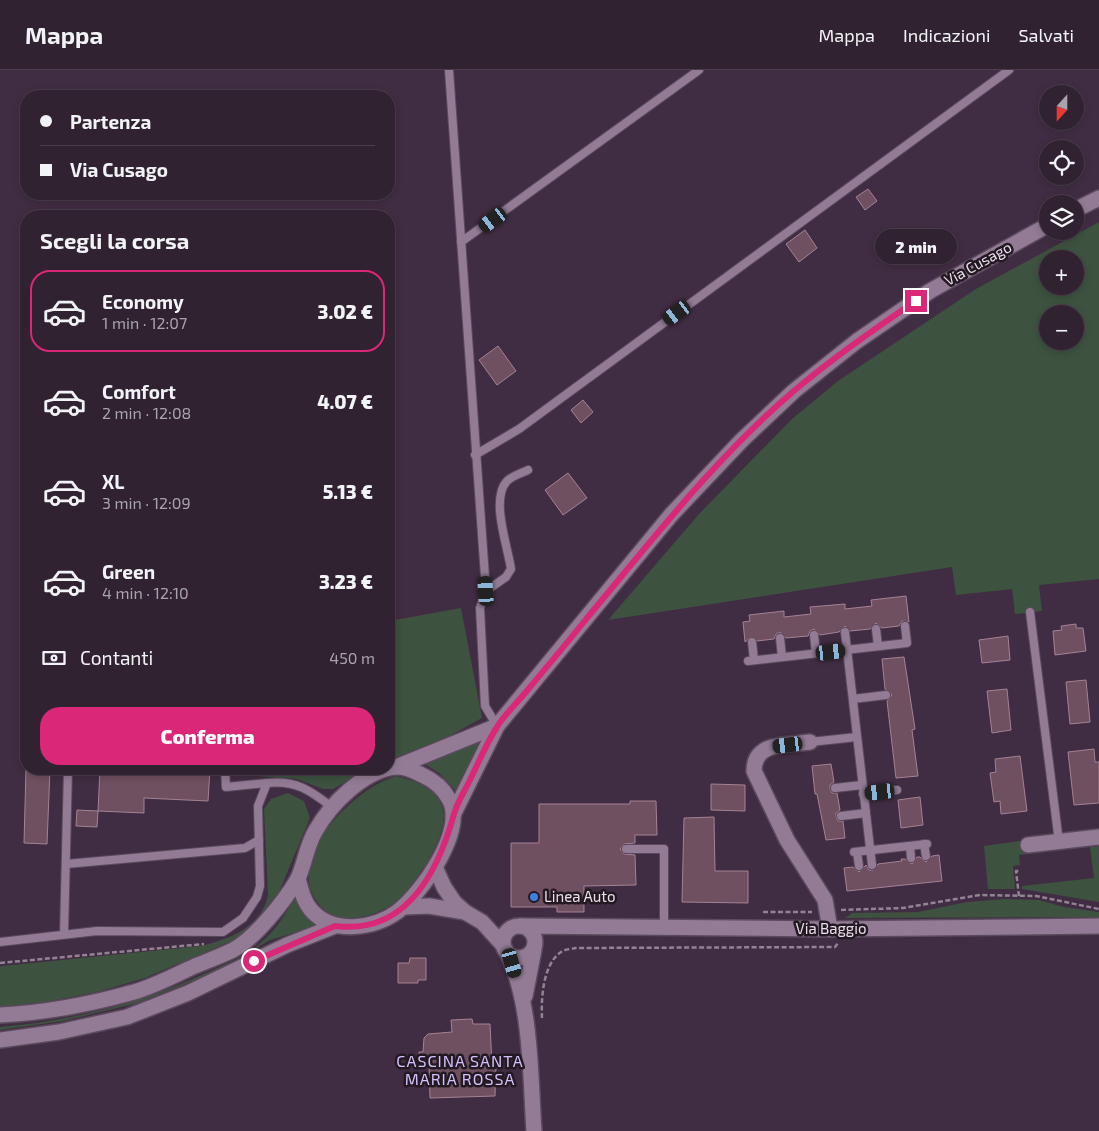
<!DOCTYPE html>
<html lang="it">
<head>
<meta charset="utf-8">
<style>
	:root { --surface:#312232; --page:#3d2f3e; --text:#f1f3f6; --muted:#a8a4ac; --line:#4c3f4d; --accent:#db2777 }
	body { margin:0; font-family:"Exo 2",sans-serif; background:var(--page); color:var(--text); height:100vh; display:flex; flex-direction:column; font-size:19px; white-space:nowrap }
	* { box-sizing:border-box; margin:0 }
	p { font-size:16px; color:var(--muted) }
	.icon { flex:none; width:28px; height:28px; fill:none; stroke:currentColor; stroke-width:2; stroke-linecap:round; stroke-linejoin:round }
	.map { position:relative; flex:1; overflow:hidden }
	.drawer { position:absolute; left:20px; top:140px; width:375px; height:565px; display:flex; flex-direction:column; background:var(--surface); border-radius:20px; box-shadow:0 2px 8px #0003,0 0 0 1px var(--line) }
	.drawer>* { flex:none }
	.top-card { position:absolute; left:20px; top:20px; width:375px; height:110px; border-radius:20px; box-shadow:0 2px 8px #0003,0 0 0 1px var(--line); display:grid; align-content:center; height:110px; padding:0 20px; background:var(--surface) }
	.needle { width:32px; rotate:201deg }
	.fabs { position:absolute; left:1039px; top:15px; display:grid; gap:10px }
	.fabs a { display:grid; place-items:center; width:45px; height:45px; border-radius:50%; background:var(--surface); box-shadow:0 2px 8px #0003,0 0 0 1px var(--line); font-size:25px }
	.end { position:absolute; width:22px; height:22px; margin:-11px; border:6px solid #db2777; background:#fff; box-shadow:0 0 0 2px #fff }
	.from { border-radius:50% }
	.bubble { position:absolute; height:35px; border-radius:18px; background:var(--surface); box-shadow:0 2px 8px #0003,0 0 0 1px var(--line); font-size:16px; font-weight:800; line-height:35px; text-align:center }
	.car { position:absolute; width:15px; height:30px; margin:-15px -8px; border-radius:6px; box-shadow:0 0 4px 1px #0007; background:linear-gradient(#222 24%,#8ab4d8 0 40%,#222 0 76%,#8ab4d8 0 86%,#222 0) }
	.top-card b { display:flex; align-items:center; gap:18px; height:48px; font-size:19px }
	.top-card b+b { border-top:1px solid var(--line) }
	.top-card i { width:12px; height:12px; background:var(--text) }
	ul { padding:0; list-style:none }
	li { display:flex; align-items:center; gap:15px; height:82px; margin:0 10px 8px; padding:0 10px; border:2px solid transparent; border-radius:20px }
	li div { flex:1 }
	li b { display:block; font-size:19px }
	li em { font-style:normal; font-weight:800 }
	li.on { border-color:var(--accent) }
	li>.icon { width:45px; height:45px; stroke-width:1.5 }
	h2 { padding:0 20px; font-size:22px; line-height:60px }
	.pay { display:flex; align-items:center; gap:12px; height:55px; padding:0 20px; font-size:19px }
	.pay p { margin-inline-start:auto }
	.primary-button { display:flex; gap:10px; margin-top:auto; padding:10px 20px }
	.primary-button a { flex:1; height:58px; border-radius:20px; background:var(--accent); color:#fff; font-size:20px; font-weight:800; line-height:58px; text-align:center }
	header { display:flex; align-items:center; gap:30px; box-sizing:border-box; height:70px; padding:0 25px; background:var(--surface); border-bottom:1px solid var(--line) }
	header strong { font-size:24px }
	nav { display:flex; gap:28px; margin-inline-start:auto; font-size:18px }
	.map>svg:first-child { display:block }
</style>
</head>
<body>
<header>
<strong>Mappa</strong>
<nav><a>Mappa</a><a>Indicazioni</a><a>Salvati</a></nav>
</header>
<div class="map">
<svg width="1099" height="1061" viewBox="0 0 1099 1061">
	<rect width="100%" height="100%" fill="#412d43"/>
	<!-- green -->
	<g fill="#3d523f" fill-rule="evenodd">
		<path d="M1099,152v357l-60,6 3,26 -27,3 -3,-25 -56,6 -4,-28 -344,53 91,-106 93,-95 46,-38 138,-92zM1048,189h27v27h-27zM1048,244h27v27h-27z"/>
		<path d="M461,538l21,110 -41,23 -52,19v-139z"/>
		<path d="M482,666l-1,8 -24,48 -18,-19 -13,-8v-3z"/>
		<path d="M257,699h110l-34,20h-10l-26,-10 -40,-3z"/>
		<path d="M396,706c18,4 39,12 46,30 11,26 -31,87 -52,100 -15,9 -39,16 -55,10 -10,-4 -17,-11 -22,-21 -22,-44 44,-108 83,-119z"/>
		<path d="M288,723l16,8 6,17 -35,84 -23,26 -16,11 -91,39 -48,14 -56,11 -41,4v-40l2,-1 198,-20c29,-7 61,-18 68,-51l-4,-86 7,-10z"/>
		<path d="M1027,770l1,14 -9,1 1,10 -7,1 2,23h-27l-4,-43z"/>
		<path d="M1099,776v56l-77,-13v-3l72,-8 -4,-31z"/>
		<path d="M294,828l3,1 4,11 14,15 -1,2 -44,13 -60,34 -72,29 -75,18 -63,9v-3c72,-6 141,-24 206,-54 20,-9 43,-19 59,-34 12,-11 22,-27 29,-41z"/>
		<path d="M1005,829l34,1 25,7 35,5v5l-254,1 7,-5 66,-1 49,-10z"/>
	</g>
	<!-- building -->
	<g fill="#6f5060" stroke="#a48294">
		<path d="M868,119l9,12 -12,9 -9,-13z"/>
		<path d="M805,160l12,18 -18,14 -13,-18z"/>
		<path d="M498,276l18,25 -19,14 -18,-25z"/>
		<path d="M583,330l10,12 -12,11 -10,-13z"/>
		<path d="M568,403l19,25 -24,17 -18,-25z"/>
		<path d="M906,526l3,26 -7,-1 -3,5 -17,2 -6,-5 -6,6 -20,2 -5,-5 -6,6 -19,3 -6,-6 -4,2 -2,5 -22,2 -6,-6 -4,2 -2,5 -17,2 -6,-4 -6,5 -2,-20 7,-1 -1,-6 35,-4v6l27,-3 -1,-7 35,-3v5l27,-3 -1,-6z"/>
		<path d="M1076,554v4h7l3,23 -31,4 -2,-24 9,-1 -1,-4z"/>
		<path d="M1008,566l2,24 -28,3 -3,-23z"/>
		<path d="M904,587l11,72 -3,1 6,46 -22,2 -9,-77 5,-6 -7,-6 -3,-30z"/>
		<path d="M1086,610l4,42 -20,2 -4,-42z"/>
		<path d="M1007,619l4,41 -19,3 -5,-42z"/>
		<path d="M1094,679l1,13h4v41l-25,2 -6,-53z"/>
		<path d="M1020,686l7,55 -26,3 -1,-13 -6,1 -4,-29 6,-1 -1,-13z"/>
		<path d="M831,694l3,18 -4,3v4l2,4h5l3,17 -4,3v4l2,4h5l2,17 -19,2 -9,-46h-2l-3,-28z"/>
		<path d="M26,699h24l-3,75 -23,-1z"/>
		<path d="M100,699h110l-2,32 -64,-3v15l-46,-2z"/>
		<path d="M711,714l34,1v26l-34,-1z"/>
		<path d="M920,727l3,28 -22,3 -3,-28z"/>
		<path d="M630,731h26l1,34h-22v8l-11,1 -4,5 4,5 11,1 1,30 -52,1v26h-27v-5h-46v-64h28v-39h91z"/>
		<path d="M77,740l21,1 -1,16 -21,-1z"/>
		<path d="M714,747l1,54h33v32l-66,-1 2,-84z"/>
		<path d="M939,785l3,26 -95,10 -3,-23 9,-1 6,5 7,-7 3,5h4l5,-6 24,-3 -1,-2h4l7,5 5,-7h3l6,5 6,-6z"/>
		<path d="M410,888h16v22h-8v3h-20v-20h11z"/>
		<path d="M472,949l1,5h17l2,41h4l-1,31 -65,2 -1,-33h-10v-13h4l1,-14 4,-4 24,-2 -1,-12z"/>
	</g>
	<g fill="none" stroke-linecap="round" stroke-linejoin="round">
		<!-- lane casing -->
		<g stroke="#5b4a5d" stroke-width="10">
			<g id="lane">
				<path d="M449,0l37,521 -6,17 5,98 12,20"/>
				<path d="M461,172l238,-172"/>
				<path d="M475,385l44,-26 490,-359"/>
				<path d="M486,521l20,-14 5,-8c-3,-22 -21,-70 -4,-88 5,-5 15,-8 21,-11"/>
				<path d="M1030,542l29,230"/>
				<path d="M876,559l2,17"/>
				<path d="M845,562l27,233"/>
				<path d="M814,565l2,18"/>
				<path d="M780,568l2,19"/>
				<path d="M752,572l2,18"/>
				<path d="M748,591l159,-18 -2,-17"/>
				<path d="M853,629l33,-4"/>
				<path d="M810,672l47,-5"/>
				<path d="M225,699l1,18 41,-4"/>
				<path d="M835,718l27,-3"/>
				<path d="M863,724l34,-4"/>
				<path d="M841,746l25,-3"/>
				<path d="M924,774l2,12"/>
				<path d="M910,776l1,12"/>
				<path d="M626,779h38v79"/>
				<path d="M854,782l73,-8"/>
				<path d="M857,782l2,14"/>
				<path d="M66,794l179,-16 14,-8"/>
				<path d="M64,864l4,-165"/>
				<path d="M0,872l97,-11 126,1 20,-14 14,-21 3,-11 -2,-80 9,-23c29,-3 43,7 66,25"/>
			</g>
		</g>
		<!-- street casing -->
		<g stroke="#5b4a5d" stroke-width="18">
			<g id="street">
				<path d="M810,672c-22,3 -56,-1 -56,29l33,69 38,60 5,29"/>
				<path d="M1028,775l71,-8"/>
			</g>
		</g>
		<!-- secondary casing -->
		<g stroke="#5b4a5d" stroke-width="18">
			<g id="secondary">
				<path d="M1075,140l24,-12"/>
				<path d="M396,697l101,-41"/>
				<path d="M454,743l43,-87 174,-211 71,-75 52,-49 63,-50 73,-50 118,-66"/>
				<path d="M435,797l9,20 10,15 11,10 17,10 21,23"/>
				<path d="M403,837l26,-1 36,6"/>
				<circle cx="519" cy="872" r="16"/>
				<path d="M521,856l309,3 269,-3"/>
				<path d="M505,879c27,51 25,125 29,182"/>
				<path d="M525,926l9,-46"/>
				<path d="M0,945c44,-2 91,-11 134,-23 21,-6 41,-17 61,-26 12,-5 26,-10 38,-16 22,-12 51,-48 64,-70 7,-12 9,-34 19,-50 15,-26 46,-58 78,-63 9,-1 20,4 28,8 11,5 21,13 27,24 18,31 -28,95 -52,113 -24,17 -63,22 -84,0 -9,-9 -12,-22 -15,-34"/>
				<path d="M0,970l59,-8 68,-15 61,-24 99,-48 48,-19"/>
			</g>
		</g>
		<!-- path -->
		<g stroke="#938294" stroke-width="2.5" stroke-dasharray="5 2.5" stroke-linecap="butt">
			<path d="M1019,826l-3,-25h4"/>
			<path d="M841,840l62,-2 77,-13 56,1 63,13"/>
			<path d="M763,842h49"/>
			<path d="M0,893l204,-19"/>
			<path d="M542,948c-1,-20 1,-54 19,-66 4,-3 11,-3 15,-4l259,-1 4,-5"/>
		</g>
		<!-- lane -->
		<use href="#lane" stroke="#937b95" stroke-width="8"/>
		<!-- street -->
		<use href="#street" stroke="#937b95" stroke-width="15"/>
		<!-- secondary -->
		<use href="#secondary" stroke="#937b95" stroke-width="15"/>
	</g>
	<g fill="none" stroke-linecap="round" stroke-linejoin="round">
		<!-- route -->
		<path stroke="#db2777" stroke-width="6" d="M254,891l81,-35c72,9 103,-54 119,-112 3,-11 10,-22 15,-32 9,-18 17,-38 28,-55 7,-12 19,-23 28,-34 21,-25 42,-50 62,-75 66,-79 129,-161 208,-228 38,-32 79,-61 121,-89"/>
	</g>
	<!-- markers -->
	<circle fill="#3f7fe0" stroke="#231923" stroke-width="2" cx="534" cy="827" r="5"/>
	<g text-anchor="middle" stroke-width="5" stroke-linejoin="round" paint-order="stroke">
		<!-- street labels -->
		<g font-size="15" fill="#ecdfed" stroke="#231923">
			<text transform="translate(978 194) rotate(-29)" y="5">Via Cusago</text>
			<text x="831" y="864">Via Baggio</text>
		</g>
		<!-- poi labels -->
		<g font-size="15" fill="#ecdfed" stroke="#231923" text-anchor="start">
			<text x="544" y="832">Linea Auto</text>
		</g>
		<!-- neighbourhood labels -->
		<g font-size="16" letter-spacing="1" fill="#d1c0f9" stroke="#231923">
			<text x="460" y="997">CASCINA SANTA<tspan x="460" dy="18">MARIA ROSSA</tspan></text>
		</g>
	</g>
</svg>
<div class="fabs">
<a><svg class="needle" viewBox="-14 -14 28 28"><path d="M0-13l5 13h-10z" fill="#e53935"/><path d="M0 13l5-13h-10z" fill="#a8a4ac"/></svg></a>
<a><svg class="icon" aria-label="locate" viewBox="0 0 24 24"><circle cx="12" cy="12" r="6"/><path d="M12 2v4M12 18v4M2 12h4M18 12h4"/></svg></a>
<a><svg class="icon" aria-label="layers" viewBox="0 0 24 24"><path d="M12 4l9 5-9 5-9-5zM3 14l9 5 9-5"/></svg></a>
<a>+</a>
<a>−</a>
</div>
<i class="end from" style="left:254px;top:891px"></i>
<i class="end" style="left:916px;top:231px"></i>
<div class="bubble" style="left:875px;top:159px;width:82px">2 min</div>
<i class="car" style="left:493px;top:150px;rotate:234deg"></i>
<i class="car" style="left:677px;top:243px;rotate:234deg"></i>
<i class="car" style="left:486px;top:521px;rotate:356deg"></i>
<i class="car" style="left:831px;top:582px;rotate:84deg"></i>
<i class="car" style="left:788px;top:675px;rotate:263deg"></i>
<i class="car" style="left:880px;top:722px;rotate:264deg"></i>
<i class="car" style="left:512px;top:893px;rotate:164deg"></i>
<div class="top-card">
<b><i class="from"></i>Partenza</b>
<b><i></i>Via Cusago</b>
</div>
<section class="drawer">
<h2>Scegli la corsa</h2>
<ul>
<li class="on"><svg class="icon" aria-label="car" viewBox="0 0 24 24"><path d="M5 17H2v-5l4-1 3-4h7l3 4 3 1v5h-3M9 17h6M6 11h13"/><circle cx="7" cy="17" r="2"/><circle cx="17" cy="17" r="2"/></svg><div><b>Economy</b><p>1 min · 12:07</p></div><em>3.02 €</em></li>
<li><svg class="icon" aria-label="car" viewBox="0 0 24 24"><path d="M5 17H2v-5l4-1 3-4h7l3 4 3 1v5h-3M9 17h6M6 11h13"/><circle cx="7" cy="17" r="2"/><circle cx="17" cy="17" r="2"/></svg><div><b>Comfort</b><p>2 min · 12:08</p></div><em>4.07 €</em></li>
<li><svg class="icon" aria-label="car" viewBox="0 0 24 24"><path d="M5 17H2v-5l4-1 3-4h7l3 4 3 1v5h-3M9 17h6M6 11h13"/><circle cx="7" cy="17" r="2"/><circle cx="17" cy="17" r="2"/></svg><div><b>XL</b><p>3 min · 12:09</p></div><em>5.13 €</em></li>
<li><svg class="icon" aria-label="car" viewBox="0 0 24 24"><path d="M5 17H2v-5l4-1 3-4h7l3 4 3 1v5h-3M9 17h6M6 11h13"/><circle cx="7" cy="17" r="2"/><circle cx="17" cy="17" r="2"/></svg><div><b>Green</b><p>4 min · 12:10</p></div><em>3.23 €</em></li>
</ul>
<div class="pay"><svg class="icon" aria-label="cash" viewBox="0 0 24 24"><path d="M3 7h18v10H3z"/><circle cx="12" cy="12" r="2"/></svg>Contanti<p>450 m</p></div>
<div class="primary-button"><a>Conferma</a></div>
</section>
</div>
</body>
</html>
